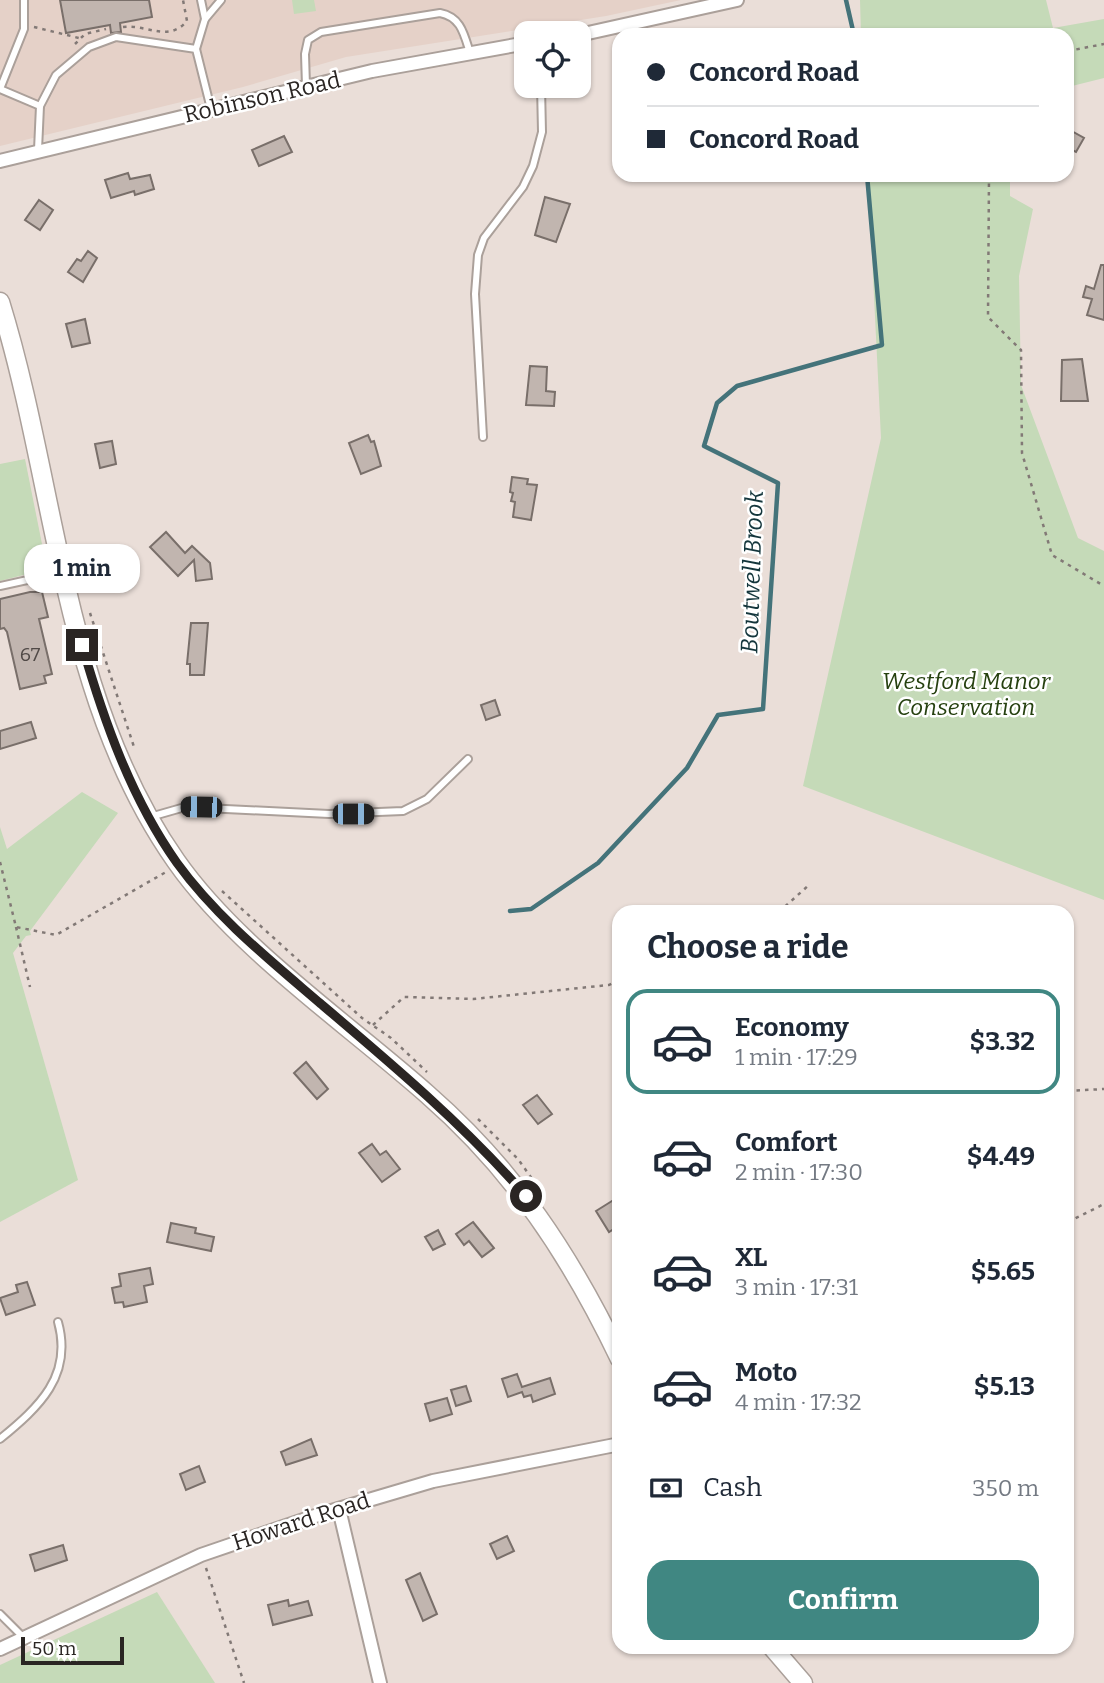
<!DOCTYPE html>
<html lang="en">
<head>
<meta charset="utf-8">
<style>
	:root { --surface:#fff; --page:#f2f2f3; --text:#1f2937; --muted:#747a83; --line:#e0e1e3; --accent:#408782 }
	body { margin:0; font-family:Bitter,serif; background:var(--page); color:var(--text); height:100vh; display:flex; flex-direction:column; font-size:26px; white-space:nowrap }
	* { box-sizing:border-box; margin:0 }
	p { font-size:23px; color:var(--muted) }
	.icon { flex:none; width:38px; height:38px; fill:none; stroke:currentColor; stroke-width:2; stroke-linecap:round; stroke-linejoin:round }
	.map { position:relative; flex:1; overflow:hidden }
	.drawer { position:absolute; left:612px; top:905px; width:462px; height:749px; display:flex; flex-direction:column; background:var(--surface); border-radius:21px; box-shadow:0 2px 5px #0004 }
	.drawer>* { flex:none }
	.hud { position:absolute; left:612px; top:28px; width:462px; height:154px; border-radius:21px; box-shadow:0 2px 5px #0004; display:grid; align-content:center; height:154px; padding:0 35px; background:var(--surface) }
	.tools { position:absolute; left:514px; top:21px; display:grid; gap:14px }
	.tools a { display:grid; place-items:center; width:77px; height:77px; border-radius:14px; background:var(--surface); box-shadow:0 2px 5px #0004; font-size:35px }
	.scale { position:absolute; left:21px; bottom:18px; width:103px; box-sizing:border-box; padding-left:7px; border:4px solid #2a2523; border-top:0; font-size:19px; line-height:24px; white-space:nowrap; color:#2a2523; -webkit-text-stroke:5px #fff; paint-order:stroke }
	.end { position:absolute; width:32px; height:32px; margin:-16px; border:9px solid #2a2523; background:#fff; box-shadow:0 0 0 4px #fff }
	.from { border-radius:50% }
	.bubble { position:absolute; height:49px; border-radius:21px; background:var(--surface); box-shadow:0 2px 5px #0004; font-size:23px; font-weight:700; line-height:49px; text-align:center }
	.car { position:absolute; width:21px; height:42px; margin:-21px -10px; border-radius:9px; box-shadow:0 0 5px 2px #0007; background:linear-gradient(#222 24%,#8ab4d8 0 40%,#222 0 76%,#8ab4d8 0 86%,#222 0) }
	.hud b { display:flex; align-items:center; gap:24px; height:66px; font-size:26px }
	.hud b+b { border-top:2px solid var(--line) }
	.hud i { width:18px; height:18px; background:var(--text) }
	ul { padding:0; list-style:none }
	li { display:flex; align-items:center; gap:21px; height:105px; margin:0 14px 10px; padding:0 21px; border:4px solid transparent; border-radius:21px }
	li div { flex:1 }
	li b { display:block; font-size:26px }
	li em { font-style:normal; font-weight:700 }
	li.active { border-color:var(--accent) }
	li>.icon { width:63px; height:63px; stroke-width:1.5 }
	h2 { padding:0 35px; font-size:32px; line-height:84px }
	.pay { display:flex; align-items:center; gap:18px; height:77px; padding:0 35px; font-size:26px }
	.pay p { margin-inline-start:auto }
	.action { display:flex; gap:14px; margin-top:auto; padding:14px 35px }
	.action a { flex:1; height:80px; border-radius:21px; background:var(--accent); color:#fff; font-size:28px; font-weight:700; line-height:80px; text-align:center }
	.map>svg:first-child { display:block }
</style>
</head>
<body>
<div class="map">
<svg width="1104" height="1683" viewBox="0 0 1104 1683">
	<rect width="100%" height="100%" fill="#eaded8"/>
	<!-- built -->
	<path fill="#e5d1c8" d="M0,0h681l-75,16 -260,41 -103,30 -243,59z"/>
	<!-- green -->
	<g fill="#c5dab8">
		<path d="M292,0h22l2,11 -22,3z"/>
		<path d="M860,0h186l7,28 51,-9v59l-36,9v-52h-207z"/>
		<path d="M868,175h142v21l23,13 -14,67 2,109 57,153 26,13v349l-301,-114 78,-348z"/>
		<path d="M25,459l22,110 -47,12v-117z"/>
		<path d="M82,792l36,21 -88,118 1,4 -5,1 -13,17 65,227 -78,42v-395l7,22z"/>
		<path d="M157,1592l58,91h-215v-18z"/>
	</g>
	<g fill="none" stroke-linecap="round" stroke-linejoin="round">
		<!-- stream -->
		<g stroke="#44737a" stroke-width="4.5">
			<path d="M846,0l8,35"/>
			<path d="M510,911l21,-2 67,-46 89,-95 31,-53 45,-6 15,-226 -74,-37 13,-43 20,-17 145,-41 -15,-170"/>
		</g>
	</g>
	<!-- building -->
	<g fill="#c1b5af" stroke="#796f6a" stroke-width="2">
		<path d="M60,0h89l3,17 -32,6 1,9 -10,1 -1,-8 -44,8z"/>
		<path d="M1068,129l16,9 -8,14 -8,-4z"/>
		<path d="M284,136l8,16 -33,14 -7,-16z"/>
		<path d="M128,173l2,6 20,-4 4,14 -19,6 -1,-4 -23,7 -6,-18z"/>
		<path d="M545,197l25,7 -14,38 -21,-7z"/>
		<path d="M39,200l14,10 -13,20 -15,-10z"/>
		<path d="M88,251l9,7 -14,24 -15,-10 9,-13 4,2z"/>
		<path d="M1101,265h3v55l-17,-5 5,-16 -9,-2 3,-11 8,3z"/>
		<path d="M85,319l5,24 -18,4 -6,-23z"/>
		<path d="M1082,359l6,42h-27l1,-41z"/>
		<path d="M530,366l17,1 -1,24 9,1 -1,14 -28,-1z"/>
		<path d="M368,435l3,7 3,-1 7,25 -20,8 -12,-31z"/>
		<path d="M112,441l4,23 -16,4 -5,-24z"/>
		<path d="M512,477l16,2 -1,5 10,1 -6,35 -18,-3 2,-15 -4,-1 2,-8 -3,-1z"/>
		<path d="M166,532l19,21 7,-7 18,17 2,16 -16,2 -2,-21 -16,16 -28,-29z"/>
		<path d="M30,592h12l6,25 -9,2 13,55 -8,2 2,7 -26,6 -13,-57 -3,-4 -4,1v-30z"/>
		<path d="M191,623h17l-4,52h-14v-11h-3z"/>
		<path d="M495,700l5,15 -14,5 -5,-15z"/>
		<path d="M31,722l5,16 -36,11v-18z"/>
		<path d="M306,1062l22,27 -11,10 -23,-26z"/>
		<path d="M537,1095l15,19 -14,10 -15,-19z"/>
		<path d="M372,1144l8,11 6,-4 14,18 -18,13 -23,-29z"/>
		<path d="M620,1196v29l-11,7 -13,-21z"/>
		<path d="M473,1222l21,26 -12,9 -13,-16 -5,4 -8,-11z"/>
		<path d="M171,1223l25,5 -1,5 19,4 -3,14 -44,-9z"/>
		<path d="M438,1230l7,14 -12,6 -8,-13z"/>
		<path d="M150,1268l3,16 -9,2 3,16 -23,5 -1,-5 -8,1 -3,-15 9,-2 -2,-12z"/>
		<path d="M27,1282l8,23 -29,10 -6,-17 18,-6 -2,-7z"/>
		<path d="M517,1374l5,13 28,-9 5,16 -22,8 -2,-7 -7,2 -2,-5 -14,5 -6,-18z"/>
		<path d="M466,1386l5,15 -15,5 -5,-16z"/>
		<path d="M447,1398l5,16 -22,7 -5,-17z"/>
		<path d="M311,1439l6,16 -31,10 -5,-13z"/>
		<path d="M199,1466l6,16 -19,8 -6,-16z"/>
		<path d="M507,1536l7,15 -17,8 -7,-15z"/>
		<path d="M63,1545l4,15 -32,11 -5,-16z"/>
		<path d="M420,1573l17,41 -14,7 -17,-41z"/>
		<path d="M288,1600l1,6 19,-5 4,14 -39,10 -5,-20z"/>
	</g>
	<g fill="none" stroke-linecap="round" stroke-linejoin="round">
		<!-- service casing -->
		<g stroke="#aba09a" stroke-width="10">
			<g id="service">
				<path d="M201,0l4,19"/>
				<path d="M196,49l9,-30 16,-19"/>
				<path d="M306,86l-1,-32 3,-14 13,-8 119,-19c21,4 24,21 30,40"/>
				<path d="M0,89l24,-60v-29"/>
				<path d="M0,89l40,17"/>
				<path d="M38,150l2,-44 16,-31 33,-28 27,-10 80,12 15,60"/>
				<path d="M483,437l-8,-143 3,-39 6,-17 39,-51 10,-21 9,-34 -1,-46"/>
				<path d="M0,586l59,-13"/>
				<path d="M150,817l35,-10 144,7 74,-3 24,-12 41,-40"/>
				<path d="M0,1439c39,-32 73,-63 58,-117"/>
				<path d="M0,1614l24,24"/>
			</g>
		</g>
		<!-- minor casing -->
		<g stroke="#aba09a" stroke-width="16">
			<g id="minor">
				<path d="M579,35l158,-35"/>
				<path d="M0,161l372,-90 155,-28"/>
				<path d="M339,1509l41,174"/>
				<path d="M0,1649l201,-94 117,-40 115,-34 187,-37"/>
			</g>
		</g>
		<!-- secondary casing -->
		<g stroke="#aba09a" stroke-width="21">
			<g id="secondary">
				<path d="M0,302c57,184 62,397 176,559 60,86 172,163 251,233 87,76 143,161 193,265"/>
				<path d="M772,1647l31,36"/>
			</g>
		</g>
		<!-- path -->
		<g stroke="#827976" stroke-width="2.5" stroke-dasharray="3.5 5" stroke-linecap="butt">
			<path d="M34,27l45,11"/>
			<path d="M123,27c24,-3 45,16 64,-6l-4,-21"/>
			<path d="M75,44l10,-10 21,-5"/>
			<path d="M1068,51l36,-7"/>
			<path d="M989,175l-1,142 33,33 1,103 30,102 52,31"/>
			<path d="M90,613l45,137"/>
			<path d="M0,862l16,65 40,8 110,-63"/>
			<path d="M222,891l140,127 29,20 36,34"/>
			<path d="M779,912l31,-28"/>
			<path d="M16,927l14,60"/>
			<path d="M373,1025l31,-28 69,2 136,-14 11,-6"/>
			<path d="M1068,1091l36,-2"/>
			<path d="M478,1119l40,40 27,38"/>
			<path d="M1068,1222l36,-18"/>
			<path d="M206,1568l38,115"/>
		</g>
		<!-- service -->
		<use href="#service" stroke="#fff" stroke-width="6"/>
		<!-- minor -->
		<use href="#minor" stroke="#fff" stroke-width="12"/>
		<!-- secondary -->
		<use href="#secondary" stroke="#fff" stroke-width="18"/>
	</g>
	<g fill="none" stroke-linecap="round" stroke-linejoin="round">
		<!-- route -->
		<path stroke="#2a2523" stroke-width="9" d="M82,645c22,76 49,153 95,218 39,54 94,98 144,141 72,61 143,121 205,192"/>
	</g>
	<g text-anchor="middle" stroke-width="5" stroke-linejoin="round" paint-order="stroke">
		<!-- number labels -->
		<g font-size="19" fill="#504946">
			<text x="30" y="661">67</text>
		</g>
		<!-- street labels -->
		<g font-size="23" fill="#2a2523" stroke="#fff">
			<text transform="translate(262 97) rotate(-13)" y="8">Robinson Road</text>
			<text transform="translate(301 1521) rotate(-18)" y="8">Howard Road</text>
		</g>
		<!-- park labels -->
		<g font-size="23" font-style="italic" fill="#264110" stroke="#fff">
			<text x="966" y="689">Westford Manor<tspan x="966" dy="26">Conservation</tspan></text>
		</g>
		<!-- water labels -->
		<g font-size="24" font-style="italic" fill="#14363c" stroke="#fff">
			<text transform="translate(752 572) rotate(-88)" y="8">Boutwell Brook</text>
		</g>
	</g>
</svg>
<div class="tools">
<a><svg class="icon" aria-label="locate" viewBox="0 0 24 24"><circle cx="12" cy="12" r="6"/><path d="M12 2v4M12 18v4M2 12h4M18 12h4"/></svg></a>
</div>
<div class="scale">50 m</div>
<i class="end from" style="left:526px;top:1196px"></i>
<i class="end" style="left:82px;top:645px"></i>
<div class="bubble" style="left:24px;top:544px;width:116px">1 min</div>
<i class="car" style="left:201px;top:807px;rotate:271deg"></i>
<i class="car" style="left:353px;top:814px;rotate:90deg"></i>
<div class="hud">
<b><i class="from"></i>Concord Road</b>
<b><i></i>Concord Road</b>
</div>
<section class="drawer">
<h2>Choose a ride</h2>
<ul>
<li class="active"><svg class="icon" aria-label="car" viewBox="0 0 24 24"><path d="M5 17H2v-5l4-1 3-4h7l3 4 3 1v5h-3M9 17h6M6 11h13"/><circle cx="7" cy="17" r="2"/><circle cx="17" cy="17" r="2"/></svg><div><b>Economy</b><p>1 min · 17:29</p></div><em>$3.32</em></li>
<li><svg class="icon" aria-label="car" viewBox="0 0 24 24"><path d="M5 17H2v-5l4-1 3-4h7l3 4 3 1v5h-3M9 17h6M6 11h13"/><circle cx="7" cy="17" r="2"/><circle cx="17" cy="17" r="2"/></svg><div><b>Comfort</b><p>2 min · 17:30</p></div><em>$4.49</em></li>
<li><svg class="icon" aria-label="car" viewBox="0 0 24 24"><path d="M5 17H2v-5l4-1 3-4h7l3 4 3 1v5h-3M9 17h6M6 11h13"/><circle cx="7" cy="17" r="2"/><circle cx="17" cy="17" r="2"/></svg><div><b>XL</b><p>3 min · 17:31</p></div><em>$5.65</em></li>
<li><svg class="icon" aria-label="car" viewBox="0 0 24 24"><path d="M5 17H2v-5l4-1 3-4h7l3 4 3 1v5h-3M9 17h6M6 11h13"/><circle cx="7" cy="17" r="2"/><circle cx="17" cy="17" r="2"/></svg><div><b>Moto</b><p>4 min · 17:32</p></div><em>$5.13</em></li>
</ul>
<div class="pay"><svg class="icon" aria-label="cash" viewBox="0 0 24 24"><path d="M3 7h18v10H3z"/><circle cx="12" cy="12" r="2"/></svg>Cash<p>350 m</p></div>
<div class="action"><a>Confirm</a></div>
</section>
</div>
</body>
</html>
